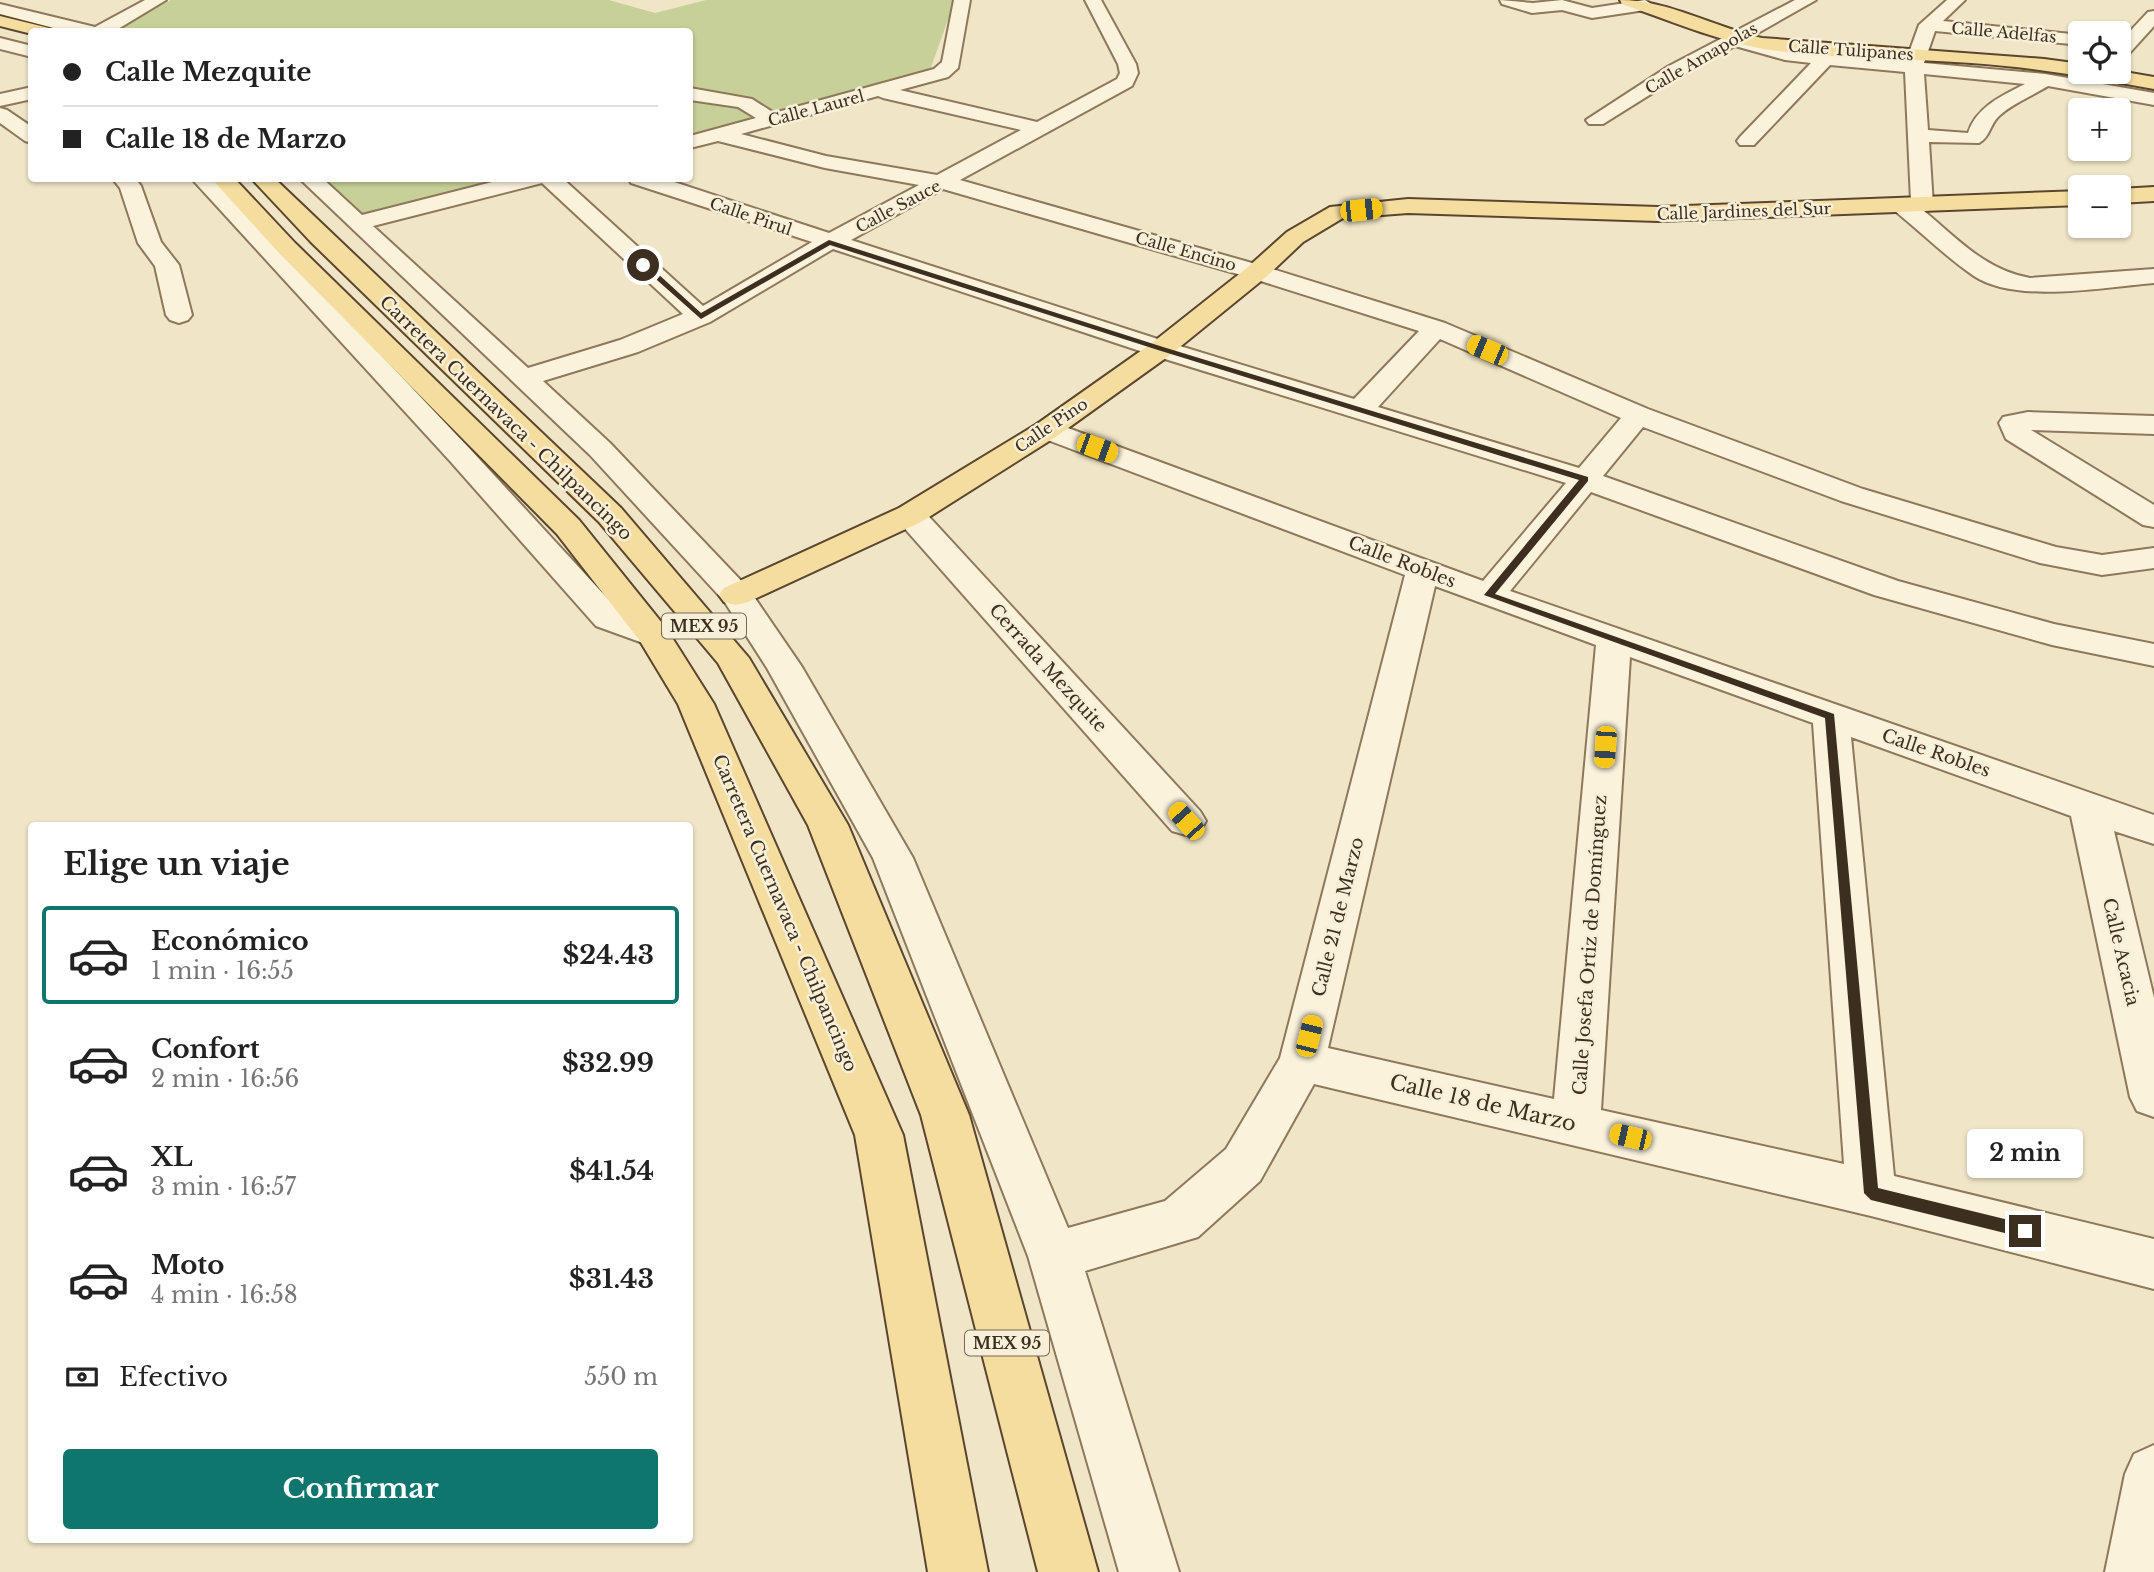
<!DOCTYPE html>
<html lang="es">
<head>
<meta charset="utf-8">
<style>
	:root { --surface:#fff; --page:#f6f6f6; --text:#222; --muted:#767676; --line:#e0e0e0; --accent:#0f766e }
	body { margin:0; font-family:"Libre Baskerville",serif; background:var(--page); color:var(--text); height:100vh; display:flex; flex-direction:column; font-size:26px; white-space:nowrap }
	* { box-sizing:border-box; margin:0 }
	p { font-size:23px; color:var(--muted) }
	.icon { flex:none; width:38px; height:38px; fill:none; stroke:currentColor; stroke-width:2; stroke-linecap:round; stroke-linejoin:round }
	.map { position:relative; flex:1; overflow:hidden }
	.side { position:absolute; left:28px; top:822px; width:665px; height:721px; display:flex; flex-direction:column; background:var(--surface); border-radius:7px; box-shadow:0 2px 5px #0004 }
	.side>* { flex:none }
	.guide { position:absolute; left:28px; top:28px; width:665px; height:154px; border-radius:7px; box-shadow:0 2px 5px #0004; display:grid; align-content:center; height:154px; padding:0 35px; background:var(--surface) }
	.tools { position:absolute; left:2068px; top:21px; display:grid; gap:14px }
	.tools a { display:grid; place-items:center; width:63px; height:63px; border-radius:7px; background:var(--surface); box-shadow:0 2px 5px #0004; font-size:35px }
	.end { position:absolute; width:32px; height:32px; margin:-16px; border:9px solid #3d2f1f; background:#fff; box-shadow:0 0 0 4px #fff }
	.from { border-radius:50% }
	.bubble { position:absolute; height:49px; border-radius:7px; background:var(--surface); box-shadow:0 2px 5px #0004; font-size:23px; font-weight:700; line-height:49px; text-align:center }
	.car { position:absolute; width:21px; height:42px; margin:-21px -10px; border-radius:9px; box-shadow:0 0 5px 2px #0007; background:linear-gradient(#f5c518 24%,#345 0 40%,#f5c518 0 76%,#345 0 86%,#f5c518 0) }
	.guide b { display:flex; align-items:center; gap:24px; height:66px; font-size:26px }
	.guide b+b { border-top:2px solid var(--line) }
	.guide i { width:18px; height:18px; background:var(--text) }
	ul { padding:0; list-style:none }
	li { display:flex; align-items:center; gap:21px; height:98px; margin:0 14px 10px; padding:0 21px; border:4px solid transparent; border-radius:7px }
	li div { flex:1 }
	li b { display:block; font-size:26px }
	li em { font-style:normal; font-weight:700 }
	li.active { border-color:var(--accent) }
	li>.icon { width:63px; height:63px; stroke-width:1.5 }
	h2 { padding:0 35px; font-size:32px; line-height:84px }
	.pay { display:flex; align-items:center; gap:18px; height:77px; padding:0 35px; font-size:26px }
	.pay p { margin-inline-start:auto }
	.primary-button { display:flex; gap:14px; margin-top:auto; padding:14px 35px }
	.primary-button a { flex:1; height:80px; border-radius:7px; background:var(--accent); color:#fff; font-size:28px; font-weight:700; line-height:80px; text-align:center }
	.map>svg:first-child { display:block }
</style>
</head>
<body>
<div class="map">
<svg width="2154" height="1572" viewBox="0 0 2154 1572">
	<rect width="100%" height="100%" fill="#f0e6c7"/>
	<!-- green -->
	<g fill="#c7d099">
		<path d="M171,0h438l46,13 51,-13h249l-26,73 -239,61v-102h-580z"/>
		<path d="M308,179h207l-153,38z"/>
	</g>
	<g fill="none" stroke-linecap="round" stroke-linejoin="round">
		<!-- minor casing -->
		<g stroke="#8d785b" stroke-width="4">
			<g id="minor">
				<path d="M145,0h21l-53,32h-44l-69,-18v-10l95,23z"/>
				<path d="M954,0h16l-12,68 -10,9 -48,13 137,32 80,-43 3,-6 -2,-9 -33,-64h16l35,64 2,9 -6,13 -172,94 306,87 179,56 203,86 215,80 193,58 46,8 52,-7v20l-52,7 -62,-12 -199,-62 -198,-74 -40,49 295,105 156,43 100,20v22l-102,-21 -178,-50 -283,-103 -81,99 644,224v29l-40,-13 40,167v119l-17,-6 -7,-14 -59,-281 -220,-79 43,439 260,63v50l-283,-73 -557,-132 -54,97 -62,56 -113,34 94,301h-60l-91,-316 -155,-398 -106,-190 -43,-67 -134,-146 -291,-277h23l40,37 146,-37h54l141,128 109,-64 -181,-59 -2,-5h33l167,55 90,-48 -94,-17 -107,-27 -28,7v-12l66,-18 -18,-11 -48,-7v-12l62,11 22,14 160,-44 8,-7zM878,96l5,2 138,32 -84,45 -111,-19 -85,-22zM542,183l141,131 -63,26 -92,28 -155,-142zM943,189l305,88 171,54 -65,68 -184,-56 -319,-103zM833,249l319,106 414,128 -83,98 -426,-157 -10,-3 -10,3 -4,6 4,6 368,139 -125,483 -54,91 -61,52 -97,27 -155,-370 -111,-191 -54,-79 -138,-145 -67,-62 95,-29 72,-30zM1440,339l181,79 -42,50 -201,-61zM1435,586l161,59 -42,454 -226,-51zM1630,657l183,66 31,441 -243,-54z"/>
				<path d="M1500,0l33,3 29,-3 30,8 53,-8 8,5 -8,5 -53,8 -30,-8 -30,3 -30,-9z"/>
				<path d="M1795,0h21l-67,38 36,12 121,11 13,-36 28,-25h18l-22,21 138,14v10l-146,-14 -11,32 121,11 109,19v12l-106,-19c-16,10 -35,17 -49,30 -9,8 -9,21 -20,27l-50,-1 4,63 -3,5 -6,1c34,28 61,59 106,67l124,-9v14c-49,4 -138,21 -180,-7 -28,-19 -53,-44 -79,-65l-3,-5 3,-5h16l-6,-129 -75,-7 -76,80h-14l-3,-4 3,-4 71,-74 -26,-3 -50,-14 -52,28 -80,50h-14l-3,-4 83,-54zM1924,74l101,10c-22,11 -49,23 -57,49l-40,-3z"/>
				<path d="M2154,11v15l-29,32 -6,1v-16l29,-31z"/>
				<path d="M0,38l32,8v11l-32,-8z"/>
				<path d="M32,87v12l-32,7v-12z"/>
				<path d="M0,108l7,2 25,17v16l-7,-2 -25,-18z"/>
				<path d="M112,178h23l6,8 20,56 18,23 13,50 -4,5 -9,3 -9,-3 -4,-5 -11,-49 -17,-23 -18,-55z"/>
				<path d="M191,178h22l257,271 150,163 46,16 5,8 -5,8 -12,3 -58,-21 -146,-165z"/>
				<path d="M2028,412l126,4v18l-123,-4 123,75v22l-11,-2 -137,-86 -7,-16 4,-6z"/>
				<path d="M910,506l11,2 279,303 6,10 -6,10 -14,4 -14,-4 -273,-309 -4,-7 4,-7z"/>
				<path d="M2154,1445v127h-49l20,-98 9,-20z"/>
			</g>
		</g>
		<!-- major casing -->
		<g stroke="#5b452f" stroke-width="4">
			<g id="major">
				<path d="M1620,0c48,0 94,27 142,38l282,21 37,5v8l38,-1 35,6v12c-61,-11 -121,-22 -183,-26 -69,-5 -139,-3 -207,-14 -49,-9 -95,-29 -142,-45z"/>
				<path d="M0,16l49,12 2,4h-19v2l-32,-8z"/>
				<path d="M211,178h23l61,65 284,277 87,108 48,76 189,431 85,437h-60l-73,-437 -177,-431 -38,-63 -83,-107 -278,-281z"/>
				<path d="M251,178h23l347,330 128,150 99,167 121,290 129,457h-60l-117,-457 -113,-290 -90,-162 -119,-141 -288,-280z"/>
				<path d="M2154,187v14l-35,2v-14z"/>
				<path d="M2081,191v14l-423,16 -250,-8 -65,5 -40,24 -37,35 -96,78 -113,81 -136,86 -173,80 -12,3 -12,-3 -5,-7 5,-7 175,-80 138,-84 115,-81 96,-76 39,-35 43,-25 78,-8 250,8z"/>
			</g>
		</g>
		<!-- minor -->
		<use href="#minor" fill="#faf2db" fill-rule="evenodd"/>
		<!-- major -->
		<use href="#major" fill="#f4dd9e" fill-rule="evenodd"/>
	</g>
	<!-- route -->
	<path fill="#3d2f1f" d="M829,240l334,107 425,130v4l-93,113 339,120 44,474 147,36 6,2 2,5 -2,5 -6,2 -154,-38 -7,-7 -39,-475 -341,-123 95,-115 -421,-130 -328,-105 -129,74 -61,-54 6,-2 55,50z"/>
	<g text-anchor="middle" stroke-width="5" stroke-linejoin="round" paint-order="stroke">
		<!-- far-street labels -->
		<g font-size="16" fill="#3d2f1f" stroke="#f7efd7">
			<text transform="translate(2004 32) rotate(5)" y="6">Calle Adelfas</text>
			<text transform="translate(1851 50) rotate(4)" y="6">Calle Tulipanes</text>
			<text transform="translate(1701 58) rotate(-30)" y="6">Calle Amapolas</text>
			<text transform="translate(816 108) rotate(-15)" y="6">Calle Laurel</text>
			<text transform="translate(898 206) rotate(-28)" y="6">Calle Sauce</text>
			<text transform="translate(1744 211) rotate(-2)" y="6">Calle Jardines del Sur</text>
			<text transform="translate(751 216) rotate(19)" y="6">Calle Pirul</text>
			<text transform="translate(1186 251) rotate(16)" y="6">Calle Encino</text>
			<text transform="translate(1051 425) rotate(-34)" y="6">Calle Pino</text>
		</g>
		<!-- shield labels -->
		<g fill="#f7efd7" stroke="#756956" stroke-width="2">
			<rect x="662" y="613.5" width="84" height="25" rx="5"/>
			<rect x="965" y="1330.5" width="84" height="25" rx="5"/>
		</g>
		<g font-size="16" font-weight="bold" fill="#3d2f1f">
			<text x="704" y="632">MEX 95</text>
			<text x="1007" y="1349">MEX 95</text>
		</g>
		<!-- street labels -->
		<g font-size="18" fill="#3d2f1f" stroke="#f7efd7">
			<text transform="translate(506 418) rotate(44)" y="6">Carretera Cuernavaca - Chilpancingo</text>
			<text transform="translate(1402 562) rotate(21)" y="6">Calle Robles</text>
			<text transform="translate(1048 668) rotate(48)" y="6">Cerrada Mezquite</text>
			<text transform="translate(1936 753) rotate(19)" y="6">Calle Robles</text>
			<text transform="translate(785 913) rotate(67)" y="6">Carretera Cuernavaca - Chilpancingo</text>
			<text transform="translate(1338 917) rotate(-76)" y="6">Calle 21 de Marzo</text>
			<text transform="translate(1590 945) rotate(-86)" y="6">Calle Josefa Ortiz de Domínguez</text>
			<text transform="translate(2121 952) rotate(77)" y="6">Calle Acacia</text>
		</g>
		<!-- near-street labels -->
		<g font-size="21" fill="#3d2f1f" stroke="#f7efd7">
			<text transform="translate(1483 1103) rotate(13)" y="7">Calle 18 de Marzo</text>
		</g>
	</g>
</svg>
<div class="tools">
<a><svg class="icon" aria-label="locate" viewBox="0 0 24 24"><circle cx="12" cy="12" r="6"/><path d="M12 2v4M12 18v4M2 12h4M18 12h4"/></svg></a>
<a>+</a>
<a>−</a>
</div>
<i class="end from" style="left:643px;top:265px"></i>
<i class="end" style="left:2025px;top:1231px"></i>
<div class="bubble" style="left:1967px;top:1129px;width:116px">2 min</div>
<i class="car" style="left:1361px;top:210px;rotate:84deg"></i>
<i class="car" style="left:1487px;top:350px;rotate:293deg"></i>
<i class="car" style="left:1097px;top:448px;rotate:110deg"></i>
<i class="car" style="left:1605px;top:747px;rotate:184deg"></i>
<i class="car" style="left:1186px;top:821px;rotate:318deg"></i>
<i class="car" style="left:1309px;top:1036px;rotate:14deg"></i>
<i class="car" style="left:1630px;top:1137px;rotate:283deg"></i>
<div class="guide">
<b><i class="from"></i>Calle Mezquite</b>
<b><i></i>Calle 18 de Marzo</b>
</div>
<section class="side">
<h2>Elige un viaje</h2>
<ul>
<li class="active"><svg class="icon" aria-label="car" viewBox="0 0 24 24"><path d="M5 17H2v-5l4-1 3-4h7l3 4 3 1v5h-3M9 17h6M6 11h13"/><circle cx="7" cy="17" r="2"/><circle cx="17" cy="17" r="2"/></svg><div><b>Económico</b><p>1 min · 16:55</p></div><em>$24.43</em></li>
<li><svg class="icon" aria-label="car" viewBox="0 0 24 24"><path d="M5 17H2v-5l4-1 3-4h7l3 4 3 1v5h-3M9 17h6M6 11h13"/><circle cx="7" cy="17" r="2"/><circle cx="17" cy="17" r="2"/></svg><div><b>Confort</b><p>2 min · 16:56</p></div><em>$32.99</em></li>
<li><svg class="icon" aria-label="car" viewBox="0 0 24 24"><path d="M5 17H2v-5l4-1 3-4h7l3 4 3 1v5h-3M9 17h6M6 11h13"/><circle cx="7" cy="17" r="2"/><circle cx="17" cy="17" r="2"/></svg><div><b>XL</b><p>3 min · 16:57</p></div><em>$41.54</em></li>
<li><svg class="icon" aria-label="car" viewBox="0 0 24 24"><path d="M5 17H2v-5l4-1 3-4h7l3 4 3 1v5h-3M9 17h6M6 11h13"/><circle cx="7" cy="17" r="2"/><circle cx="17" cy="17" r="2"/></svg><div><b>Moto</b><p>4 min · 16:58</p></div><em>$31.43</em></li>
</ul>
<div class="pay"><svg class="icon" aria-label="cash" viewBox="0 0 24 24"><path d="M3 7h18v10H3z"/><circle cx="12" cy="12" r="2"/></svg>Efectivo<p>550 m</p></div>
<div class="primary-button"><a>Confirmar</a></div>
</section>
</div>
</body>
</html>
